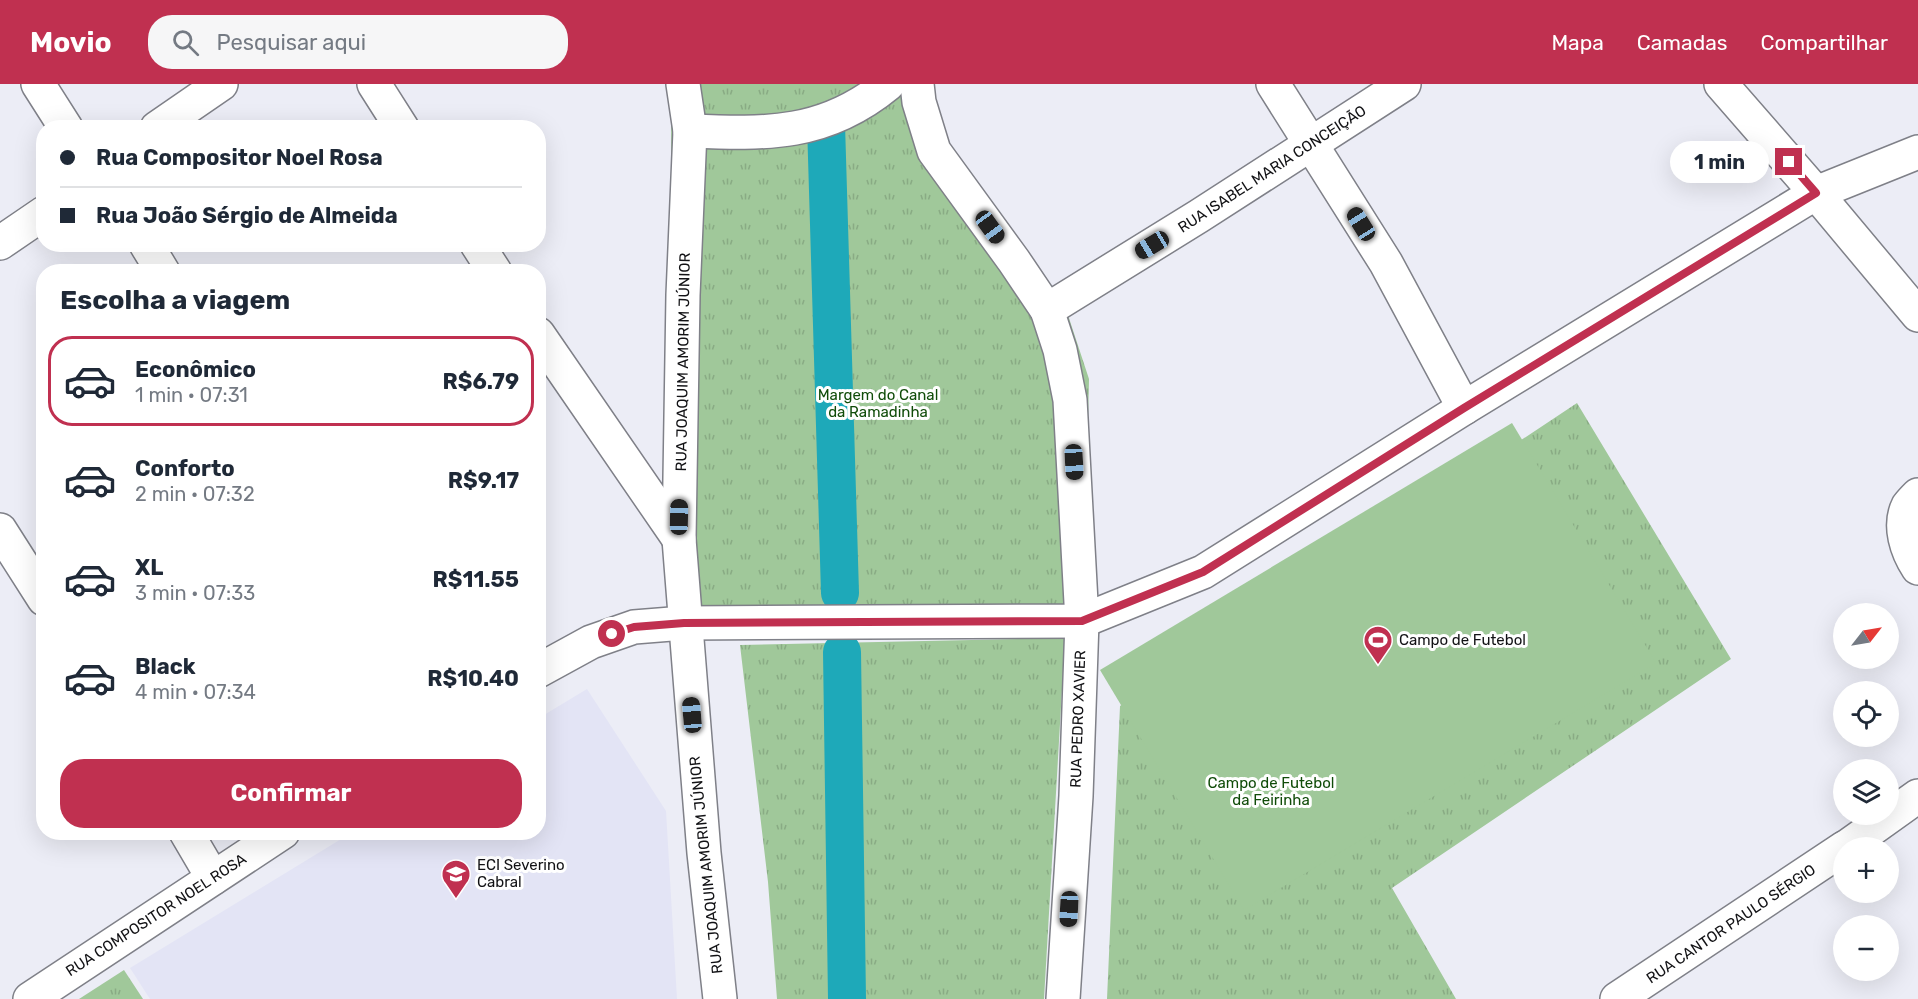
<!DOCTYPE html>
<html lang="pt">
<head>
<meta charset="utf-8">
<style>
	:root { --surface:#fff; --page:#f6f6f7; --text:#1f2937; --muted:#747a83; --line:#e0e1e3; --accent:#c03050 }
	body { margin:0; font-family:Rubik,sans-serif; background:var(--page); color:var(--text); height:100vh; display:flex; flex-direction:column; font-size:22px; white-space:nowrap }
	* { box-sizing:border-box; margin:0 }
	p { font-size:20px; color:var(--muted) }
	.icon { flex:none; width:33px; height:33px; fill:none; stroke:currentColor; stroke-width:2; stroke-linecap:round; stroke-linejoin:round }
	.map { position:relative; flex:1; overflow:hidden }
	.sheet { position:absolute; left:36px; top:180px; width:510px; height:576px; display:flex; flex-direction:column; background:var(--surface); border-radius:24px; box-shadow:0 6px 24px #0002 }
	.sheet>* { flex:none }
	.banner { position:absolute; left:36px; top:36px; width:510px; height:132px; border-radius:24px; box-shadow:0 6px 24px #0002; display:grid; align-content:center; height:132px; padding:0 24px; background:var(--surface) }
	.needle { width:39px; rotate:59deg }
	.tools { position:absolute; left:1833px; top:519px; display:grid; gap:12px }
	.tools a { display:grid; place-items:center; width:66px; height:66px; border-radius:50%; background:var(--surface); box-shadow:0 6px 24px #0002; font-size:30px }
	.end { position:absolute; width:27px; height:27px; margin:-14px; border:8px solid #c03050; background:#fff; box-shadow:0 0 0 3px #fff }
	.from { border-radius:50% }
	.bubble { position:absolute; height:42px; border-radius:21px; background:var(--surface); box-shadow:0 6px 24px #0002; font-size:20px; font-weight:700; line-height:42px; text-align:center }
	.car { position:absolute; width:18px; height:36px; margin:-18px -9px; border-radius:8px; box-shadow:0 0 4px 2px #0007; background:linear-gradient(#222 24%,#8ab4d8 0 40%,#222 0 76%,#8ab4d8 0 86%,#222 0) }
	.banner b { display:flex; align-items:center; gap:21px; height:57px; font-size:22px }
	.banner b+b { border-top:2px solid var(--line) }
	.banner i { width:15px; height:15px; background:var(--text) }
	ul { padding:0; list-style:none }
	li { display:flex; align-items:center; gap:18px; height:90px; margin:0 12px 9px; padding:0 12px; border:3px solid transparent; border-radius:24px }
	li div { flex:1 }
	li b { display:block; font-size:22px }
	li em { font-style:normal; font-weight:700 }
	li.selected { border-color:var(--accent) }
	li>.icon { width:54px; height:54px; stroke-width:1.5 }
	h2 { padding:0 24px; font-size:27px; line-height:72px }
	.cta { display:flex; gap:12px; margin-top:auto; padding:12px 24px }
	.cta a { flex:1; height:69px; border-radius:24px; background:var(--accent); color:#fff; font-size:24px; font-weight:700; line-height:69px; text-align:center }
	header { display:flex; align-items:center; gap:36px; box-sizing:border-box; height:84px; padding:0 30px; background:var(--accent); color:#fff }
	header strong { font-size:28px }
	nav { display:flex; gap:33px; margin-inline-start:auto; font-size:21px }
	.search { width:420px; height:54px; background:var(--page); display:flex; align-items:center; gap:15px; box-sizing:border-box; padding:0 21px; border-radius:24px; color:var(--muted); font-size:22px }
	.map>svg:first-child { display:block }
</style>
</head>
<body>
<header>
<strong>Movio</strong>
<div class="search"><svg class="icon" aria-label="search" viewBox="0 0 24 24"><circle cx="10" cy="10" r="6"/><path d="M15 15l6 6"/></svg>Pesquisar aqui</div>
<nav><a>Mapa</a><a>Camadas</a><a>Compartilhar</a></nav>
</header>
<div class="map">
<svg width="1918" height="915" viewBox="0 0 1918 915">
	<defs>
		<pattern id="park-tufts" width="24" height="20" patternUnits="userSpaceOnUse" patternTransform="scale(1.5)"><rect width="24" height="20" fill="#a0c89a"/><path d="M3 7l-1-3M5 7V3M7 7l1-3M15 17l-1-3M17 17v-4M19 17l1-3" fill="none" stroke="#89ab84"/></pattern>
	</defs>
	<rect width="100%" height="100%" fill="#ecedf6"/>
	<!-- built -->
	<path fill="#e3e4f5" d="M587,605l79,122 11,188h-527l-20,-31 221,-135 187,-1 1,-114z"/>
	<!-- park -->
	<g fill="url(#park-tufts)">
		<path d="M671,0h260l19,76 117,152 22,67 -5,232h-392l-20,-85z"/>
		<path d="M1577,319l154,256 -339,229 64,111h-349l13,-293z"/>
		<path d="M1065,554l-21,361h-267l-9,-117 -28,-237z"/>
		<path d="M124,886l19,29h-64z"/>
	</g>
	<!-- garden -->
	<path fill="#a0c89a" d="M1512,339l144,240 -412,247 -144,-240z"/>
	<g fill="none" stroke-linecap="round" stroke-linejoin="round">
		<!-- canal -->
		<g stroke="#1ea9b9" stroke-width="38">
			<path d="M826,40l14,469"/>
			<path d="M842,568l5,347"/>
		</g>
		<!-- minor casing -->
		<g stroke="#7f8088" stroke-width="36">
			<g id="minor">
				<path d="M38,0l28,44"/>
				<path d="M374,0l28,44"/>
				<path d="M683,0l7,47 -7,164 -4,244 25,314 16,146"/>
				<path d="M917,0l2,18 15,49 80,110 33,49 13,40 10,50 12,221 -6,175 -13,203"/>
				<path d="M1273,0l113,179 78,145"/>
				<path d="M1721,0l95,109 102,122"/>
				<path d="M157,44l64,-44"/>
				<path d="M690,47c77,3 135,5 198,-47"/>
				<path d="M0,159l44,-30"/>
				<path d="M146,160l17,28"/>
				<path d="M477,160l18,28"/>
				<path d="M1047,226l152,-94 205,-132"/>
				<path d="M538,250l141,205"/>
				<path d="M1918,411c-3,3 -7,7 -10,11 -10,20 -1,45 10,62"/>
				<path d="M0,446l44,69"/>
				<path d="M538,587l53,-29 43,-15 50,-4 398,-2 121,-49 261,-164 352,-215 102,-41"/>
				<path d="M186,748l27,46"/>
				<path d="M1845,764l73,-52"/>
				<path d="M30,915l253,-167"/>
				<path d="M1617,915l227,-151"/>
			</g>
		</g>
		<!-- minor -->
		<use href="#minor" stroke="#fff" stroke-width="33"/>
	</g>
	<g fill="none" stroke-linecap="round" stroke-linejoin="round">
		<!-- route -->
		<path stroke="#c03050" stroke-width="8" d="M612,550l22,-7 50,-4 398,-2 121,-49 261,-164 352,-215 -27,-31"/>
	</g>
	<!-- icons -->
	<defs>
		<g id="stadium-pin" transform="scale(1.5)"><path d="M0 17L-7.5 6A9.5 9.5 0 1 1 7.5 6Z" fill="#c03050" stroke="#fff"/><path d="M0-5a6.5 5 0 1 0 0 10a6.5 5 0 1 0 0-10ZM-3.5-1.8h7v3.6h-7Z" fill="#fff"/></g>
		<g id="school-pin" transform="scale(1.5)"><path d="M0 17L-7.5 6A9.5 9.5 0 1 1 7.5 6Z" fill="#c03050" stroke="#fff"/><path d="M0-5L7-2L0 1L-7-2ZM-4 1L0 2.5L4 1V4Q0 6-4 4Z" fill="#fff"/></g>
	</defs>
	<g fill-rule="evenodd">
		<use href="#stadium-pin" x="1378" y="556"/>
		<use href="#school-pin" x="456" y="790"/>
	</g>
	<g text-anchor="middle" stroke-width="6" stroke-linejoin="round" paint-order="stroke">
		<!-- street labels -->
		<g font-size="15" fill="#121215" stroke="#fff">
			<text transform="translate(1272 85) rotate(-33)" y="5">RUA ISABEL MARIA CONCEIÇÃO</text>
			<text transform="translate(683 278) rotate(-89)" y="5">RUA JOAQUIM AMORIM JÚNIOR</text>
			<text transform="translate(1078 635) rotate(-88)" y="5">RUA PEDRO XAVIER</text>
			<text transform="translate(706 781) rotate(-96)" y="5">RUA JOAQUIM AMORIM JÚNIOR</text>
			<text transform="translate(156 831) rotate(-33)" y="5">RUA COMPOSITOR NOEL ROSA</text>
			<text transform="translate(1731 840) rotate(-34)" y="5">RUA CANTOR PAULO SÉRGIO</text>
		</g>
		<!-- park labels -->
		<g font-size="15" fill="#104c09" stroke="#fff">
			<text x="878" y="316">Margem do Canal<tspan x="878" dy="17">da Ramadinha</tspan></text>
			<text x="1271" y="704">Campo de Futebol<tspan x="1271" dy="17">da Feirinha</tspan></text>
		</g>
		<!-- poi labels -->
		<g font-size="15" fill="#121215" stroke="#fff" text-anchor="start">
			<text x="1399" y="561">Campo de Futebol</text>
			<text x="477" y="786">ECI Severino<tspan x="477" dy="17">Cabral</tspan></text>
		</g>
	</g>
</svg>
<div class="tools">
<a><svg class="needle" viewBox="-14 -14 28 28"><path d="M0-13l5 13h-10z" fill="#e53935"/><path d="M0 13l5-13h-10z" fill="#747a83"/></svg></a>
<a><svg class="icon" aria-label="locate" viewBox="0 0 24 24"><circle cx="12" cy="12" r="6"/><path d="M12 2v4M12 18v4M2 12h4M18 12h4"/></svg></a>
<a><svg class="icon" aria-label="layers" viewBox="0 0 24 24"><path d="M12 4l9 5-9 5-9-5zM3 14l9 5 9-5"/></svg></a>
<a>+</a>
<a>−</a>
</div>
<i class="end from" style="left:612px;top:550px"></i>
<i class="end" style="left:1789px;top:78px"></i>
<div class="bubble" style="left:1670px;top:57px;width:99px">1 min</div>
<i class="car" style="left:1361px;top:140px;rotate:328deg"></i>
<i class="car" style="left:990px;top:143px;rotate:144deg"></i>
<i class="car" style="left:1152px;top:161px;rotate:239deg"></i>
<i class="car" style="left:1074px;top:378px;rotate:177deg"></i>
<i class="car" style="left:679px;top:433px;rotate:1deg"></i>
<i class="car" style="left:692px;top:631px;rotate:355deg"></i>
<i class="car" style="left:1069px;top:825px;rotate:183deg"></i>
<div class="banner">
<b><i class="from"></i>Rua Compositor Noel Rosa</b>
<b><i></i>Rua João Sérgio de Almeida</b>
</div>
<section class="sheet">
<h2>Escolha a viagem</h2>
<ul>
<li class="selected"><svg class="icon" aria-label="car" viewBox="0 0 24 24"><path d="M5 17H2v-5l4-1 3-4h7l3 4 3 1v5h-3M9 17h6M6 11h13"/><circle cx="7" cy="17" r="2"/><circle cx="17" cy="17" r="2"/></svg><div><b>Econômico</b><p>1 min · 07:31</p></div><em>R$6.79</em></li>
<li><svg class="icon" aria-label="car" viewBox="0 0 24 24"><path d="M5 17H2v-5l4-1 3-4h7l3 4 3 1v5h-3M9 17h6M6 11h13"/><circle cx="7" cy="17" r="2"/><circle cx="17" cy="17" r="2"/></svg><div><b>Conforto</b><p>2 min · 07:32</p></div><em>R$9.17</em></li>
<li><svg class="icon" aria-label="car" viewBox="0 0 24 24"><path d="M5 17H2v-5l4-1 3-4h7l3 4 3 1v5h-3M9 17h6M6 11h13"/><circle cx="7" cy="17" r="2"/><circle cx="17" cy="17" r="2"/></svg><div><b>XL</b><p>3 min · 07:33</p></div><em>R$11.55</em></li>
<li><svg class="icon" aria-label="car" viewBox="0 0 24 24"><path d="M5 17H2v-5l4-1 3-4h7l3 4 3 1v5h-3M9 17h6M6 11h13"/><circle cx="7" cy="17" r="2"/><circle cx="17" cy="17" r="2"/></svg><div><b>Black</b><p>4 min · 07:34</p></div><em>R$10.40</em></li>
</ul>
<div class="cta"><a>Confirmar</a></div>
</section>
</div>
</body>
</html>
